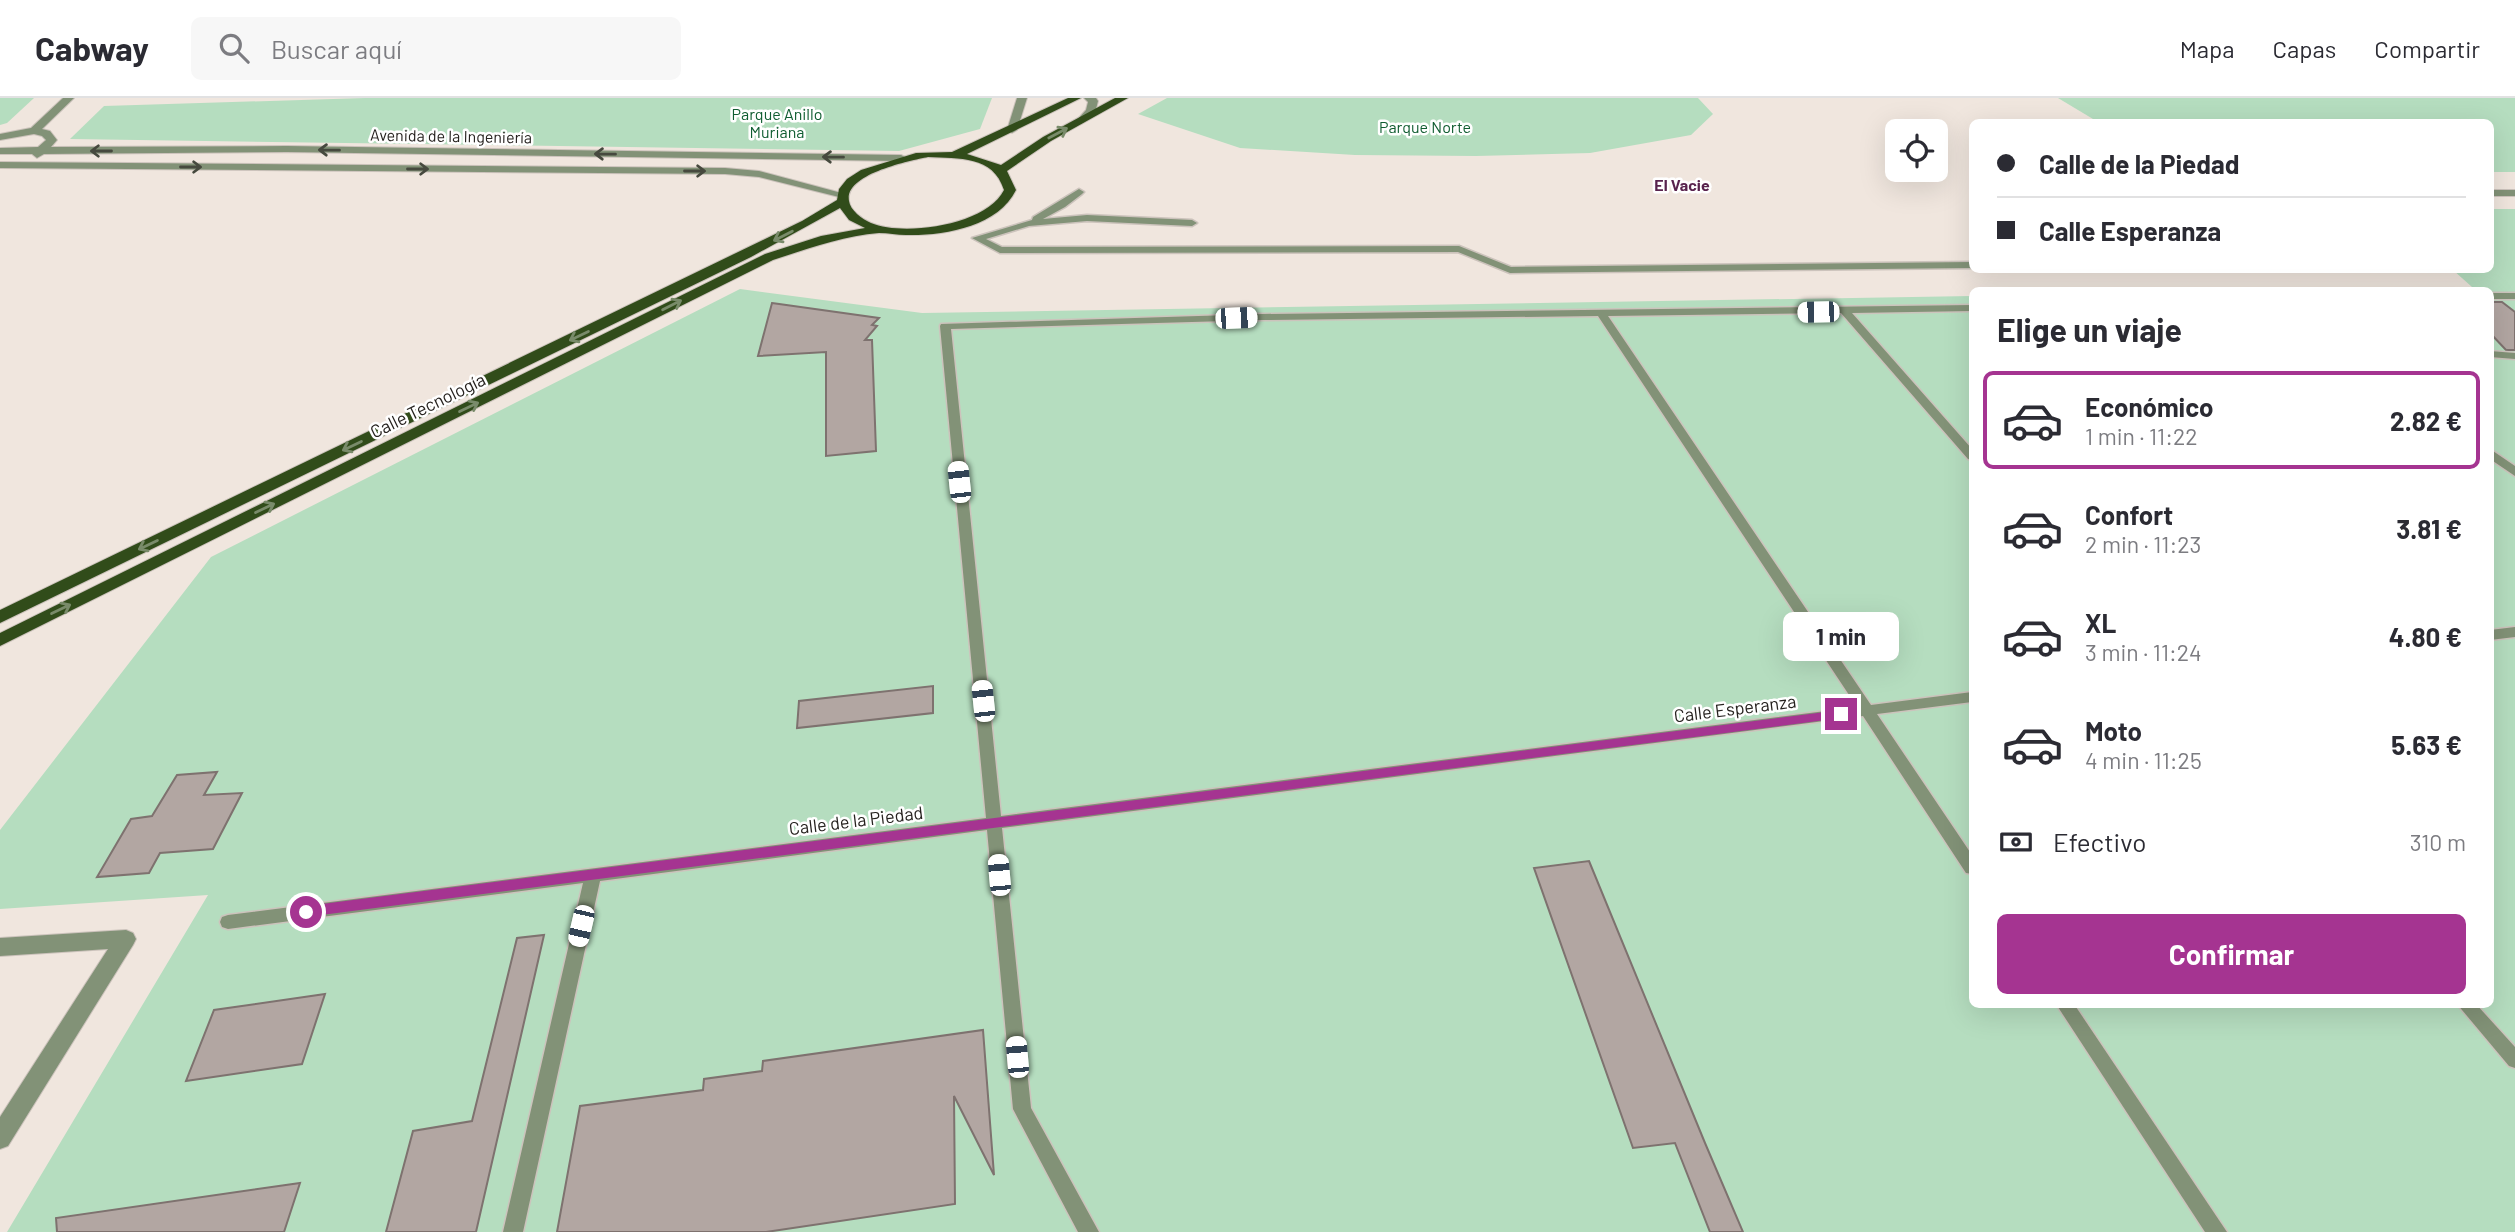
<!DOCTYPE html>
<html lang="es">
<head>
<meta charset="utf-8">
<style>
	:root { --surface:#fff; --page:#f7f7f7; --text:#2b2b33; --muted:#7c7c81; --line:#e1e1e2; --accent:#a53491 }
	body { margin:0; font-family:Barlow,sans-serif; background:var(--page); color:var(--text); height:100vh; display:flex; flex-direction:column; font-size:26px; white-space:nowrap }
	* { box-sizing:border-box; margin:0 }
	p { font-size:23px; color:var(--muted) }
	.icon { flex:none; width:38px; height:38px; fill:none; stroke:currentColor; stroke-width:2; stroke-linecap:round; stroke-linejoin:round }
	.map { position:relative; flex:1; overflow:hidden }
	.panel { position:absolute; left:1969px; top:189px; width:525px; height:721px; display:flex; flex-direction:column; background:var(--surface); border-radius:10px; box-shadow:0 7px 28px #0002 }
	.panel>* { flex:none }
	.hud { position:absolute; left:1969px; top:21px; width:525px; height:154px; border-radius:10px; box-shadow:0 7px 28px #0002; display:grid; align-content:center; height:154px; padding:0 28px; background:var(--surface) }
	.tools { position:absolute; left:1885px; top:21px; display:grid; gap:14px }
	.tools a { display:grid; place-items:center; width:63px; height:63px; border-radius:10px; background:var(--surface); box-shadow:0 7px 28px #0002; font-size:35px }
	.end { position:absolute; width:32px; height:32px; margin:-16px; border:9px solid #a53491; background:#fff; box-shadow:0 0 0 4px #fff }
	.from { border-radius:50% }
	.bubble { position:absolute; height:49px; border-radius:10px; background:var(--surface); box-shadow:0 7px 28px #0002; font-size:23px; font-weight:700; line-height:49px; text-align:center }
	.car { position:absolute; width:21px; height:42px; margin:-21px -10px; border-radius:9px; box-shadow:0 0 5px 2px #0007; background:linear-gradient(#fff 24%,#345 0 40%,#fff 0 76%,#345 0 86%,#fff 0) }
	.hud b { display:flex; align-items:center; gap:24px; height:66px; font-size:26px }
	.hud b+b { border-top:2px solid var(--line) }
	.hud i { width:18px; height:18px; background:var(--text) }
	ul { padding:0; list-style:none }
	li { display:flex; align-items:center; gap:21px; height:98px; margin:0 14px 10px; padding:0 14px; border:4px solid transparent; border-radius:10px }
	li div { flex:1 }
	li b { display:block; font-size:26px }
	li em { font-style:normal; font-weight:700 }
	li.current { border-color:var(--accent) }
	li>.icon { width:63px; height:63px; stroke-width:1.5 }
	h2 { padding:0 28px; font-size:32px; line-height:84px }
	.pay { display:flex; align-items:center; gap:18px; height:77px; padding:0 28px; font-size:26px }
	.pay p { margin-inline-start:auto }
	.primary-button { display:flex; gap:14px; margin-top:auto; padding:14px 28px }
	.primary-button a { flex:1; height:80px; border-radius:10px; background:var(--accent); color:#fff; font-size:28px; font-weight:700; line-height:80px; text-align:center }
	header { display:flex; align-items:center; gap:42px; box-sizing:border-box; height:98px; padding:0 35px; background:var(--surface); border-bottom:2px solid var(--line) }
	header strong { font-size:33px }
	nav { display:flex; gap:38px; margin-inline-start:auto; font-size:24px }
	.search { width:490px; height:63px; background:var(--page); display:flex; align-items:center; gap:18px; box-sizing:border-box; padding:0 24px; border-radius:10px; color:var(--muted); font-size:26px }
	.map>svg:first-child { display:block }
</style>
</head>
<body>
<header>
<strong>Cabway</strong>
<div class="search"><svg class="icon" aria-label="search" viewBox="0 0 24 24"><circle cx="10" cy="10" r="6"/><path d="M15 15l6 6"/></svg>Buscar aquí</div>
<nav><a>Mapa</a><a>Capas</a><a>Compartir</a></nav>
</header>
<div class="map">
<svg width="2515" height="1134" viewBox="0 0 2515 1134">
	<rect width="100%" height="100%" fill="#f0e6de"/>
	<!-- green -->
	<g fill="#b5ddbf">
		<path d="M0,0h34l-27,25 -7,2z"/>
		<path d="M365,0h627l-12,31 -81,22 -829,-12 34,-33z"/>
		<path d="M1167,0h531l15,16 -22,21 -101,18 -114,3 -121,-1 -115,-7 -102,-34z"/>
		<path d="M2058,0h457v74h-25v-50h-392z"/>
		<path d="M2490,111h25v1023h-2508l201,-337 -208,14v-79l211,-273 529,-268 182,24 1050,-17v708h518v-714h-212l194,-3 -19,-17h37z"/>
	</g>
	<!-- building -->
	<g fill="#b2a6a2" stroke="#7e726f" stroke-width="2">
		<path d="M2490,204h12l13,10v38h-9l-16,-17z"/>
		<path d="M772,205l107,15 -7,7 5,1 -12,14h7l4,111 -50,5v-104l-68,4z"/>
		<path d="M933,588v27l-136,15 2,-27z"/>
		<path d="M217,674l-13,23 38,-2 -29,56 -53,4 -11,20 -52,4 34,-58 21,-3 25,-41z"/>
		<path d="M1589,763l116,282 38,89h-33l-35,-89 -42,5 -99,-280z"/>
		<path d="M544,837l-68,297h-90l27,-101 59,-10 45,-183z"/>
		<path d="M325,896l-23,70 -116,17 28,-71z"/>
		<path d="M983,932l11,145 -40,-79 1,108 -189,28h-209l23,-126 123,-16 1,-11 58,-8 1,-10z"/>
		<path d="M300,1085l-16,49h-227l-1,-14z"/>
	</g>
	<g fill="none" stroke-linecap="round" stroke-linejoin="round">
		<!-- service casing -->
		<g stroke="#ccc3bc" stroke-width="3">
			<g id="service">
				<path d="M1079,91l5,3 -2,2 -17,13 -22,12 44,-4 105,5 5,3 -5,3 -105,-5 -58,5 -43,13 16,8 457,-1 52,21 461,-5v6l-462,5 -52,-21 -458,1 -28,-15 60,-18 1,-3z"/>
				<rect x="2490" y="195" width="25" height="6"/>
				<path d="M1972,207v6l-120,2 120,136v11l-4,-1 -127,-146 -233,3 263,389 101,-13v10l-95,12 95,141v19l-6,-1 -103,-157 -861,112 29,280 68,124h-21l-65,-123 -26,-279 -387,51 -77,351h-20l80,-349 -355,46 -6,-2 -2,-5 2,-5 6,-2 758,-97 -46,-492 1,-2 321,-10zM1598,218l259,391 -856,109 -50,-487 311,-9z"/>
				<path d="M2490,253l25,2v6l-25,-2z"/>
				<path d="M2490,351l25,17v10l-25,-17z"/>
				<path d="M2515,529v10l-25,3v-10z"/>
				<path d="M2056,906h18l153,228h-22z"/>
				<path d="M2457,906h19l39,43v21l-6,-2z"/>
			</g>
		</g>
		<!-- minor casing -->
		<g stroke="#ccc3bc" stroke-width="2">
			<g id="minor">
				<rect x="2490" y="92" width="25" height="6"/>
				<path d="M126,832l7,3 3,6 -3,6 -125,201 -8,3v-32l108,-168 -108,7v-18z"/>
			</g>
		</g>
		<!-- tertiary casing -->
		<g stroke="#ccc3bc" stroke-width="2">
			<g id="tertiary">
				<path d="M63,0h11l-32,31 8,2 7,9 -6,7 236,-1 614,9 6,3 -6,3 -614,-9 -243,2 -7,4 -5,-4h-32v-6l38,-1 8,-7 -4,-4 -8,-2 -34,6v-6l31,-6z"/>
				<path d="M1017,0h10l-10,32 -5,3 -5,-3z"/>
				<path d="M1084,0h12l2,3 -3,12 -14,11 -5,-3 10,-11 2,-8z"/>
				<path d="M0,64l725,6 34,3 90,24 -6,3 -84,-21 -34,-3 -725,-6z"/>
			</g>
		</g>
		<!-- primary casing -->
		<g stroke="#ccc3bc" stroke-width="2">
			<path id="primary" d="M1068,0h13l-114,56 34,11 42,-28 72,-39h13l-77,43 -44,30 9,19c-18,37 -73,46 -110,45 -9,0 -18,-2 -27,-2 -36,3 -72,16 -106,27l-773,386v-13l765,-379 56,-18 44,-8 -16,-8 -9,-12 -89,49 -751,366v-13l802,-389 35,-21 2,-11 8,-10 14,-9 55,-17 36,-1zM928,59c31,2 65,-2 76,33 -17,35 -100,47 -133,33 -9,-4 -21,-13 -22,-22 -5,-27 60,-40 79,-44z"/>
		</g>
		<!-- service -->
		<use href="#service" fill="#829277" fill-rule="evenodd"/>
		<!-- minor -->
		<use href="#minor" fill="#829277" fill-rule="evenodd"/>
		<!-- tertiary -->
		<use href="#tertiary" fill="#829277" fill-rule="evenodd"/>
		<!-- primary -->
		<use href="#primary" fill="#314c1a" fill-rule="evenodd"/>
	</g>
	<!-- one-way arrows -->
	<defs><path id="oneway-shaft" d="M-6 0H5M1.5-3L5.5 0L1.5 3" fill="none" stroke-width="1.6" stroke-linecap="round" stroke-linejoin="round" transform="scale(1.75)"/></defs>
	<g stroke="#798b6a">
		<use href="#oneway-shaft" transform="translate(1058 35) rotate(-28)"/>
		<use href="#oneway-shaft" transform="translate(783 138) rotate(153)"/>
		<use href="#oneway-shaft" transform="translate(672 207) rotate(-27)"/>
		<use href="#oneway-shaft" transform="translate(579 238) rotate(154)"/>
		<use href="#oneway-shaft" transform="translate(469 309) rotate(-26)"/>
		<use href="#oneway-shaft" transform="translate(352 348) rotate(154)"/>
		<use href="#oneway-shaft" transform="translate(265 410) rotate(-26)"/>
		<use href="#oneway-shaft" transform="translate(148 447) rotate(154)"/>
		<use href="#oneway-shaft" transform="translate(61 511) rotate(-26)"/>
	</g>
	<g stroke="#46493e">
		<use href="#oneway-shaft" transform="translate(329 52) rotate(-179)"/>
		<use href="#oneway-shaft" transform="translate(101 53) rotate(180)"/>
		<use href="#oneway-shaft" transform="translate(605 56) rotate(-179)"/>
		<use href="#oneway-shaft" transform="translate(833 59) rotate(-179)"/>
		<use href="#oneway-shaft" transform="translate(191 69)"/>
		<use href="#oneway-shaft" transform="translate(418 71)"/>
		<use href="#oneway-shaft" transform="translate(695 73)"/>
	</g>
	<!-- route -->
	<path fill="#a53491" d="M1841,612l6,4 -6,4 -1535,199 -7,-5 7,-6z"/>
	<g text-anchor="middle" stroke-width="5" stroke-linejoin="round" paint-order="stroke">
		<!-- far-park labels -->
		<g font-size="16" fill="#105d31" stroke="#fff">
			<text x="777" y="22">Parque Anillo<tspan x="777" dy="18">Muriana</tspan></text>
			<text x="1425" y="35">Parque Norte</text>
		</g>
		<!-- far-street labels -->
		<g font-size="16" fill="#26221f" stroke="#fff">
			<text transform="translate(451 38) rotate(1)" y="6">Avenida de la Ingeniería</text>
		</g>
		<!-- far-neighbourhood labels -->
		<g font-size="16" font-weight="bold" fill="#59234e" stroke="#fff">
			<text x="1682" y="93">El Vacie</text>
		</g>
		<!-- street labels -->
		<g font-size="18" fill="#26221f" stroke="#fff">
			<text transform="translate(428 308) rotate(-26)" y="6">Calle Tecnología</text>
			<text transform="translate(1735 611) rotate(-7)" y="6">Calle Esperanza</text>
			<text transform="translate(856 723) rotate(-7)" y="6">Calle de la Piedad</text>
		</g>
	</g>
</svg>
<div class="tools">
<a><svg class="icon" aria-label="locate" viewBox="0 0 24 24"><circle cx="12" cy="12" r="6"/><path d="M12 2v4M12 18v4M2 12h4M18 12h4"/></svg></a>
</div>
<i class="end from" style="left:306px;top:814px"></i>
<i class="end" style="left:1841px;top:616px"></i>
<div class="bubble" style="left:1783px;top:514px;width:116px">1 min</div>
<i class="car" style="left:1818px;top:214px;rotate:269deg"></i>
<i class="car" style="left:1236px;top:220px;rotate:88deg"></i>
<i class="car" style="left:959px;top:384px;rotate:354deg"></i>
<i class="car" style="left:983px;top:603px;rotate:354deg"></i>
<i class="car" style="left:999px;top:777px;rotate:355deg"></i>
<i class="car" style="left:581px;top:828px;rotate:193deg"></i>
<i class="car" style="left:1017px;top:959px;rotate:355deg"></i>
<div class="hud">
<b><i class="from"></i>Calle de la Piedad</b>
<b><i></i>Calle Esperanza</b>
</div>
<section class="panel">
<h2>Elige un viaje</h2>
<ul>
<li class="current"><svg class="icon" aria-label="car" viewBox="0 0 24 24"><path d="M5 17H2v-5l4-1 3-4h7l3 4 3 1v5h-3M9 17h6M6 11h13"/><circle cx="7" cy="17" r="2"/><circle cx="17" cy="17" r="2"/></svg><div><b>Económico</b><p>1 min · 11:22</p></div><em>2.82 €</em></li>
<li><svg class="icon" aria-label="car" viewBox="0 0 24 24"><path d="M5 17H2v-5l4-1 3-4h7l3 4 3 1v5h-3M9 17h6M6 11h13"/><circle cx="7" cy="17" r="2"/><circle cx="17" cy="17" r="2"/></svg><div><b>Confort</b><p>2 min · 11:23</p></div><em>3.81 €</em></li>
<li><svg class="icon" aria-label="car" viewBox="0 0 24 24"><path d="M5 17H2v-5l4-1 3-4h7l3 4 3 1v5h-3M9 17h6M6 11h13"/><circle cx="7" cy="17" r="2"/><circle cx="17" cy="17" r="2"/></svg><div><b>XL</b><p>3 min · 11:24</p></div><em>4.80 €</em></li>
<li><svg class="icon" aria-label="car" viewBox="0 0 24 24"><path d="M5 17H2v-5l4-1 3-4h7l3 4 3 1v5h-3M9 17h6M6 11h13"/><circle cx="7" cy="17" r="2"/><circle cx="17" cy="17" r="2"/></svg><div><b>Moto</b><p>4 min · 11:25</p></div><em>5.63 €</em></li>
</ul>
<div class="pay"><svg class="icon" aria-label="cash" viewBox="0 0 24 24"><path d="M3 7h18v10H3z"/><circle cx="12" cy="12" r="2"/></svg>Efectivo<p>310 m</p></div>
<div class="primary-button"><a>Confirmar</a></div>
</section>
</div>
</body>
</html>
